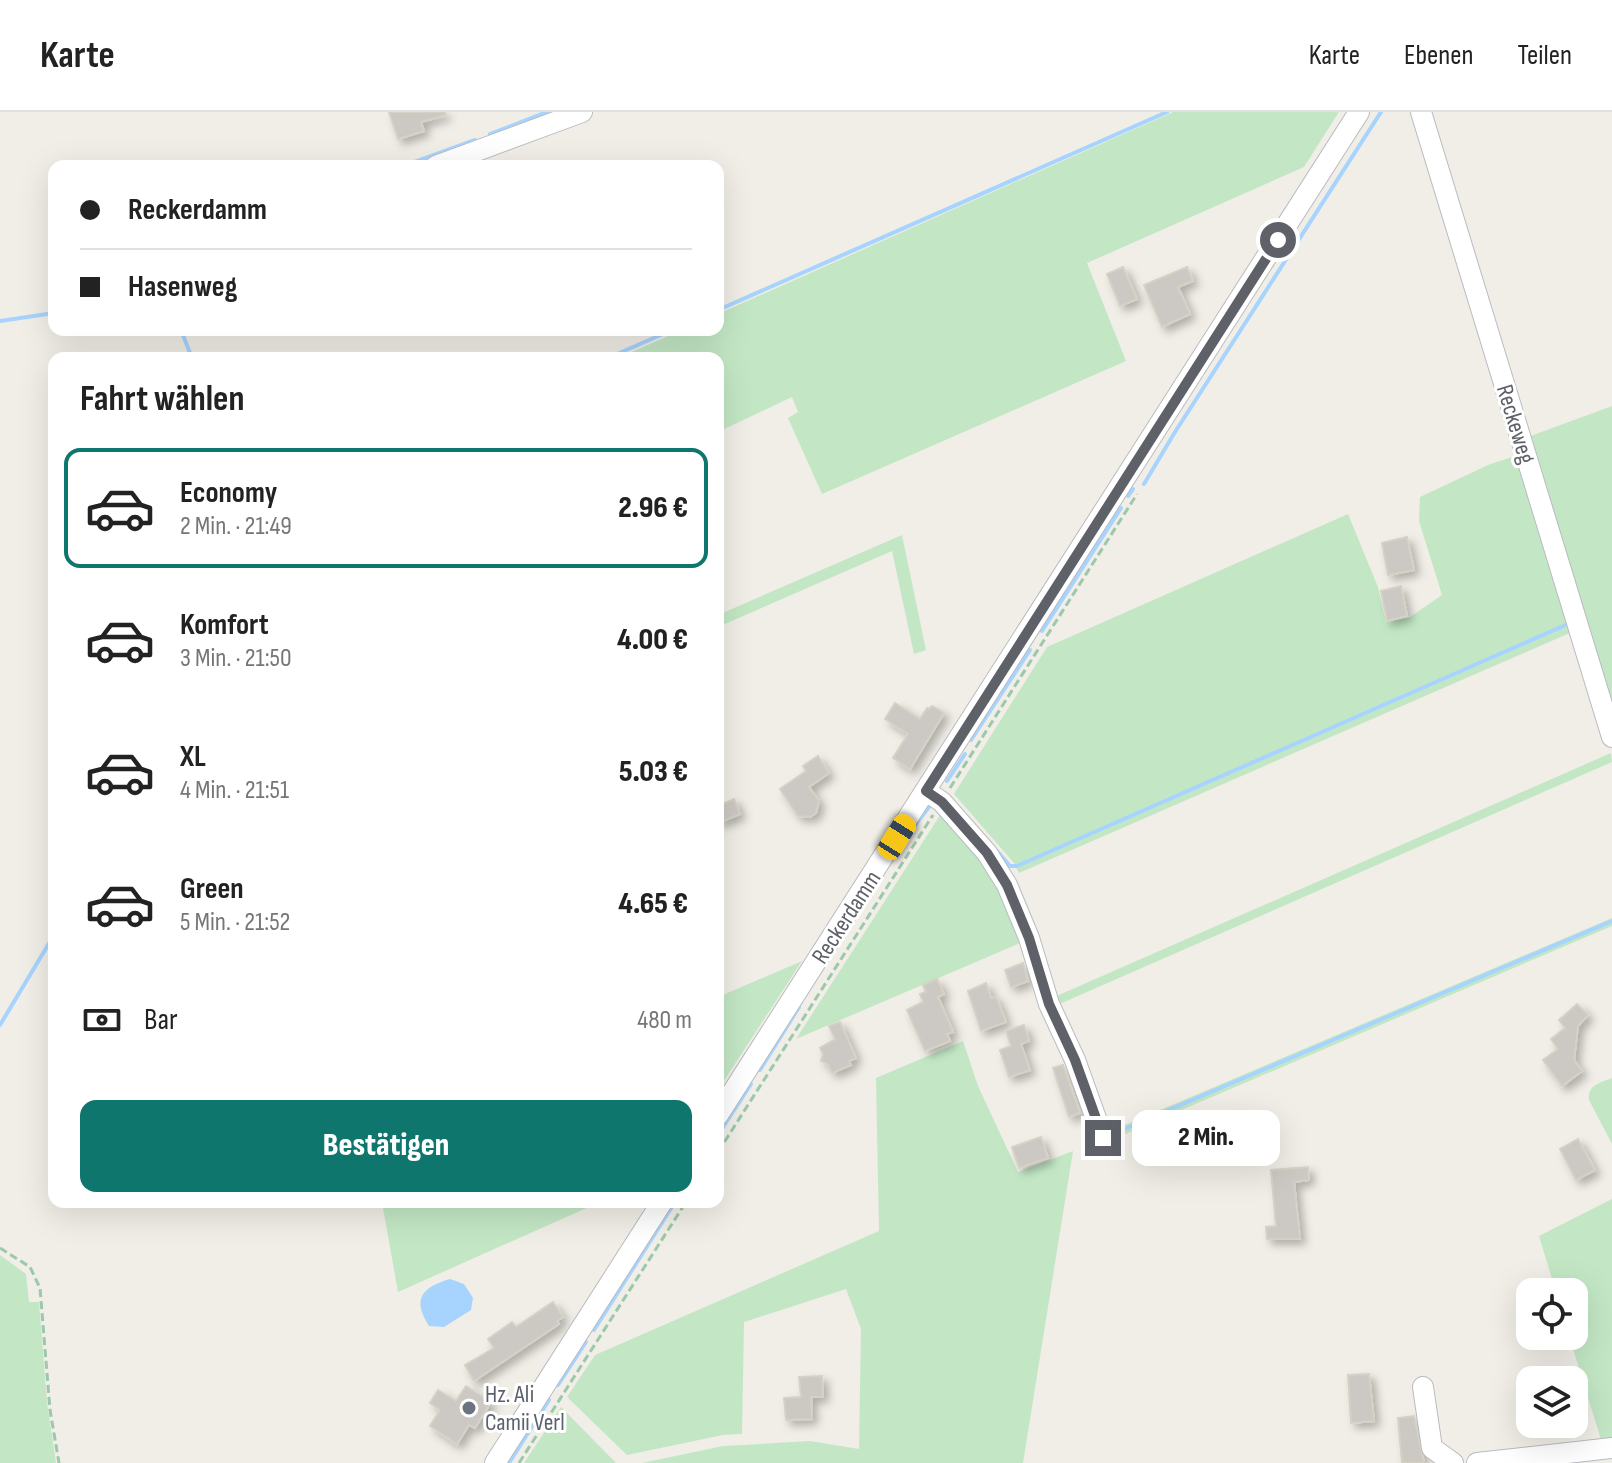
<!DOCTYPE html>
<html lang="de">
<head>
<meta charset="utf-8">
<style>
	:root { --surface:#fff; --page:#f2f2f2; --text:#222; --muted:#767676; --line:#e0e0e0; --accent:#0f766e }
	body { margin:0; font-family:"Sofia Sans Condensed",sans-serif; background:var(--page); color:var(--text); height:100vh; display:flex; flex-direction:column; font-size:30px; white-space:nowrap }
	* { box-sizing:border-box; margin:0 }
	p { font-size:26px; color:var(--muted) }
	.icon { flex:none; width:44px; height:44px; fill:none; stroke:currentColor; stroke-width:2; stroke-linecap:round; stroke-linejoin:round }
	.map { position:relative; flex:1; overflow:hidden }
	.drawer { position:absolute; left:48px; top:240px; width:676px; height:856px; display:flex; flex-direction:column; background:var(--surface); border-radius:16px; box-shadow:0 8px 32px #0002 }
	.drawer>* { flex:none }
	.banner { position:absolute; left:48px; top:48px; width:676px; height:176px; border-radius:16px; box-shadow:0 8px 32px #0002; display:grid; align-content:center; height:176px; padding:0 32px; background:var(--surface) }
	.buttons { position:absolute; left:1516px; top:1166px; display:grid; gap:16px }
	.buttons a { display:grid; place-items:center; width:72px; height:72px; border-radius:16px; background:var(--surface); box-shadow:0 8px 32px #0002; font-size:40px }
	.end { position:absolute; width:36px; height:36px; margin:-18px; border:10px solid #5e6167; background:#fff; box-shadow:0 0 0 4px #fff }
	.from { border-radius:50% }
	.bubble { position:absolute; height:56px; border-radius:16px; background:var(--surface); box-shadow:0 8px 32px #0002; font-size:26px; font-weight:800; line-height:56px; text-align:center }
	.car { position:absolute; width:24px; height:48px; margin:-24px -12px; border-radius:10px; box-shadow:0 0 6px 2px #0007; background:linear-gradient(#f5c518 24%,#345 0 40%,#f5c518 0 76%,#345 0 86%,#f5c518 0) }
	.banner b { display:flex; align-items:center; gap:28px; height:76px; font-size:30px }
	.banner b+b { border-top:2px solid var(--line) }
	.banner i { width:20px; height:20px; background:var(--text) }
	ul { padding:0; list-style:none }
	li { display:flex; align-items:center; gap:24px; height:120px; margin:0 16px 12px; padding:0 16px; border:4px solid transparent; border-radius:16px }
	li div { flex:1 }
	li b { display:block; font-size:30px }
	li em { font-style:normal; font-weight:800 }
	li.selected { border-color:var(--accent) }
	li>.icon { width:72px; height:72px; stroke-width:1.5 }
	h2 { padding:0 32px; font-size:36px; line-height:96px }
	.pay { display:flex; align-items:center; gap:20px; height:88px; padding:0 32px; font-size:30px }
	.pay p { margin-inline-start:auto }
	.button { display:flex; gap:16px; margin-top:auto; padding:16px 32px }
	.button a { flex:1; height:92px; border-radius:16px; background:var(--accent); color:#fff; font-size:32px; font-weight:800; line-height:92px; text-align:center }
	header { display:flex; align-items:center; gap:48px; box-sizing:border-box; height:112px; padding:0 40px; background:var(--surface); border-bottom:2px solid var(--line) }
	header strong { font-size:38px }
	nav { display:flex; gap:44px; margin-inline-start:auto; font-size:28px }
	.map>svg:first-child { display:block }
</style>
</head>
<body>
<header>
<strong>Karte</strong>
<nav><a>Karte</a><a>Ebenen</a><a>Teilen</a></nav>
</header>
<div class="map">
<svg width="1612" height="1351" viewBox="0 0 1612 1351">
	<defs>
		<filter id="shadow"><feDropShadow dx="5" dy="5" stdDeviation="4" flood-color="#0004"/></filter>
	</defs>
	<rect width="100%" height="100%" fill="#f0eee6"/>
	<!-- green -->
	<g fill="#c3e7c5">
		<path d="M1173,0h166l-35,55 -217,96 39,98 -304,133 -34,-76 10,-6 -6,-15 -74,35v-74h-83l-3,-6 50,-22h36v-16z"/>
		<path d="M1612,294v296l-84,-265z"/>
		<path d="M1521,342l51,178 -553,241 -5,-10 -60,-69 93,-147 301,-133 30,73 8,35 24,-5 32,-22 -23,-74 1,-24 68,-32z"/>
		<path d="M902,423l24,115 -12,4 -22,-103 -174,76v-12z"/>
		<path d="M1611,641l1,9 -557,244 -3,-8z"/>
		<path d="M944,697l37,45 44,87 -229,98z"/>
		<path d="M1612,806v8l-503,215 -3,-8z"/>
		<path d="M802,849l-84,129v-93z"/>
		<path d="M963,929l15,45 40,86 55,-21 -50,312h-381l81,-17 87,-5 49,8 2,-120 -15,-40 -102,33 -2,112 -19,1 -96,20 -60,-58 28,-42 284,-124 -3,-153z"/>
		<path d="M1612,966v66l-23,-44c-2,-15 11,-17 23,-22z"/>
		<path d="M1612,1087v243l-10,1 -33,-107h5v-44h-18l-17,-56z"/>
		<path d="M382,1090h208l1,4 -193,86z"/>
		<path d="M0,1143l26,19 3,28h10l8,100 9,61h-56z"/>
		<path d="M561,1295l55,56h-92z"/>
	</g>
	<!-- water -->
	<path fill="#a7d4ff" d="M450,1167l14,5 9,14 -2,12 -27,17 -15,-1c-18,-28 -6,-39 21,-47z"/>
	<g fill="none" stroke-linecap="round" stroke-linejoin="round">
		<!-- stream -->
		<g stroke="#a7d4ff" stroke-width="4">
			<path d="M490,22l57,-22"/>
			<path d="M404,54l71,-26"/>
			<path d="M718,198l449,-198"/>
			<path d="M0,209l54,-8"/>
			<path d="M181,218l11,28"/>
			<path d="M608,246l64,-28"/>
			<path d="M1144,372l31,-52 206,-320"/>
			<path d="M1128,384l5,-7"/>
			<path d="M1042,519l79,-123"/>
			<path d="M971,628l59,-90"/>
			<path d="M947,669l18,-27"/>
			<path d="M913,716l19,-25"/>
			<path d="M997,739l13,15h7l553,-243"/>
			<path d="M0,913l54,-90"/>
			<path d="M760,958l39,-63"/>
			<path d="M718,1023l33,-51"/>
			<path d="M1110,1023l502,-214"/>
			<path d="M594,1218l81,-128"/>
			<path d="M558,1273l28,-43"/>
			<path d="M509,1351l40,-63"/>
		</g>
	</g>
	<!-- building -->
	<g fill="#ccc8c3" stroke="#d5d1c5" stroke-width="2" filter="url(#shadow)">
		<path d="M389,0h56v3l-24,7 3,9 -26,8z"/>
		<path d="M1123,155l14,32 -17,7 -13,-32z"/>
		<path d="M1187,155l6,14 -15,6 12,27 -28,13 -18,-42z"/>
		<path d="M1407,425l7,33 -26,5 -6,-32z"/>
		<path d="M1401,474l6,30 -20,5 -6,-30z"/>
		<path d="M895,591l25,16 7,-11 2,1 3,-3 12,7 -34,56 -17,-11 15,-24 -23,-15z"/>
		<path d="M818,644l11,17 -20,14 10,14 -3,12 -6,4 -12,-1 -18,-27 26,-18 -3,-5z"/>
		<path d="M734,687l6,15 -22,9v-17z"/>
		<path d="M1023,851l5,18 -17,6 -6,-17z"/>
		<path d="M937,867l7,15 -6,3 15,35 -6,2 3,7 -25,10 -18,-41 16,-8 -3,-8 6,-2 -3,-7z"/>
		<path d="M986,871l5,15 5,-1 10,25 -25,9 -13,-40z"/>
		<path d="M1577,892l11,11 -10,11 -4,34 8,11 -20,15 -19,-26 15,-11 -7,-10 14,-11 -6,-8z"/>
		<path d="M840,910l16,36 -7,3 2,4 -19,8 -5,-10 -6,-2 2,-7 -3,-6 15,-9 -6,-13z"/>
		<path d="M1024,913l5,16 -8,3 9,26 -21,7 -9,-27 11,-4 -5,-15z"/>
		<path d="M1063,953l17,48 -11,4 -16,-49z"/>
		<path d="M1041,1025l7,21 -29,10 -7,-21z"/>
		<path d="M1578,1027l17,31 -19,10 -16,-31z"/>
		<path d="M1308,1055l1,13 -15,2 6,57h-33l-1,-12 10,-1 -5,-56z"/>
		<path d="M553,1190l10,15 -6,4 2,3 -85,57 -9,-16 29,-17 -6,-9 24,-17 4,5z"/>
		<path d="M1369,1262l5,47 -23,2 -3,-48z"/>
		<path d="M822,1264l1,21h-12l1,22 -26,1 -2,-22 17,-1 -2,-20z"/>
		<path d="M466,1274l25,16 -16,26 -6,-3 -12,19 -27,-18 10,-16 -10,-7 8,-13 18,11z"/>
		<path d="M1414,1304l10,47h-22l-4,-45z"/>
	</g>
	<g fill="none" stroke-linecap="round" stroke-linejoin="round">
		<!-- minor casing -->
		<g stroke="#b9bbc0" stroke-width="22">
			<g id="minor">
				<path d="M1421,0l191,625"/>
				<path d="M436,54l146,-54"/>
				<path d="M926,679l16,11 45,51 20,32 22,53 20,66 26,56 28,78"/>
				<path d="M718,1003l641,-1003"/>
				<path d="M1423,1275l9,61 21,15"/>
				<path d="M495,1351l167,-261"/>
				<path d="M1477,1351l135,-15"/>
			</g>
		</g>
		<!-- path -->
		<g stroke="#9cc8ab" stroke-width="3" stroke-dasharray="8 4" stroke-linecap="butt">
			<path d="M950,676l187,-294"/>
			<path d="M718,1040l215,-337"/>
			<path d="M0,1136l30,19 10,21 10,122 9,53"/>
			<path d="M519,1351l167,-261"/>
		</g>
		<!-- minor -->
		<use href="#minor" stroke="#fff" stroke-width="20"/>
	</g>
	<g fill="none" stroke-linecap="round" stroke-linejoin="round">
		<!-- route -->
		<path stroke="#5e6167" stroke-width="10" d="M1103,1026l-28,-78 -26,-56 -20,-66 -22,-53 -20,-32 -45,-51 -16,-11 352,-551"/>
	</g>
	<!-- markers -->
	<circle fill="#6b7280" stroke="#fff" stroke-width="3" cx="469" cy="1296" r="8"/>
	<g text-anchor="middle" stroke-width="6" stroke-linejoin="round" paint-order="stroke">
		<!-- street labels -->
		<g font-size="24" fill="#5e6167" stroke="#fff">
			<text transform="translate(1516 312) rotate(73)" y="8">Reckeweg</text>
			<text transform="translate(846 805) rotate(-57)" y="8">Reckerdamm</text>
		</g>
		<!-- worship labels -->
		<g font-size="24" fill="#5b616d" stroke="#fff" text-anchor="start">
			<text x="485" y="1290">Hz. Ali<tspan x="485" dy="28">Camii Verl</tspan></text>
		</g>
	</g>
</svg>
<div class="buttons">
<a><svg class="icon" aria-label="locate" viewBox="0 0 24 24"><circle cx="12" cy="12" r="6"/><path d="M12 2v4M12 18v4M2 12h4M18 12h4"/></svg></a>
<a><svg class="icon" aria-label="layers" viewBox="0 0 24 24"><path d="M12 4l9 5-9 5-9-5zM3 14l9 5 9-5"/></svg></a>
</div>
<i class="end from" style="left:1278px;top:128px"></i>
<i class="end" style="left:1103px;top:1026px"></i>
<div class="bubble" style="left:1132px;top:998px;width:148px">2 Min.</div>
<i class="car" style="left:897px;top:725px;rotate:32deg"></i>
<div class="banner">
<b><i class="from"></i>Reckerdamm</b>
<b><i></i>Hasenweg</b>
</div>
<section class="drawer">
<h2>Fahrt wählen</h2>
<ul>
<li class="selected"><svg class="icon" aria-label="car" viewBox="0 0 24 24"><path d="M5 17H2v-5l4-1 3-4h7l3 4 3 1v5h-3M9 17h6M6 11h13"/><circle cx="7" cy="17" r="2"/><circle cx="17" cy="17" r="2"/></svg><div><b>Economy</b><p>2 Min. · 21:49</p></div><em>2.96 €</em></li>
<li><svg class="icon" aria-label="car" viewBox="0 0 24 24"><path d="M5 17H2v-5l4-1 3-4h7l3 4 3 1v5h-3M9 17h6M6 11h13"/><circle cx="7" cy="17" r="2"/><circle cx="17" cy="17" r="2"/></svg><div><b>Komfort</b><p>3 Min. · 21:50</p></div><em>4.00 €</em></li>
<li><svg class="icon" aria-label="car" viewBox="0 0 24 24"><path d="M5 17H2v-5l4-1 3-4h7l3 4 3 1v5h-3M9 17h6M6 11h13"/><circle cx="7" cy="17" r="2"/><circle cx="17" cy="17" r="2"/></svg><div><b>XL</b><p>4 Min. · 21:51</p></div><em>5.03 €</em></li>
<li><svg class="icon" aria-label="car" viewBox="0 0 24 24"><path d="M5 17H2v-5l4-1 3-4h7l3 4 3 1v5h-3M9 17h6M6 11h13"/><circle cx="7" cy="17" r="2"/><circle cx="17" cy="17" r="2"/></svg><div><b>Green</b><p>5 Min. · 21:52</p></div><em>4.65 €</em></li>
</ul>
<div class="pay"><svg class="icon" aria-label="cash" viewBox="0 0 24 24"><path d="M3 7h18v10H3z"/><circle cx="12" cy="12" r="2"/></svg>Bar<p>480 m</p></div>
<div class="button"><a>Bestätigen</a></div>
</section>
</div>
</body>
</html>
